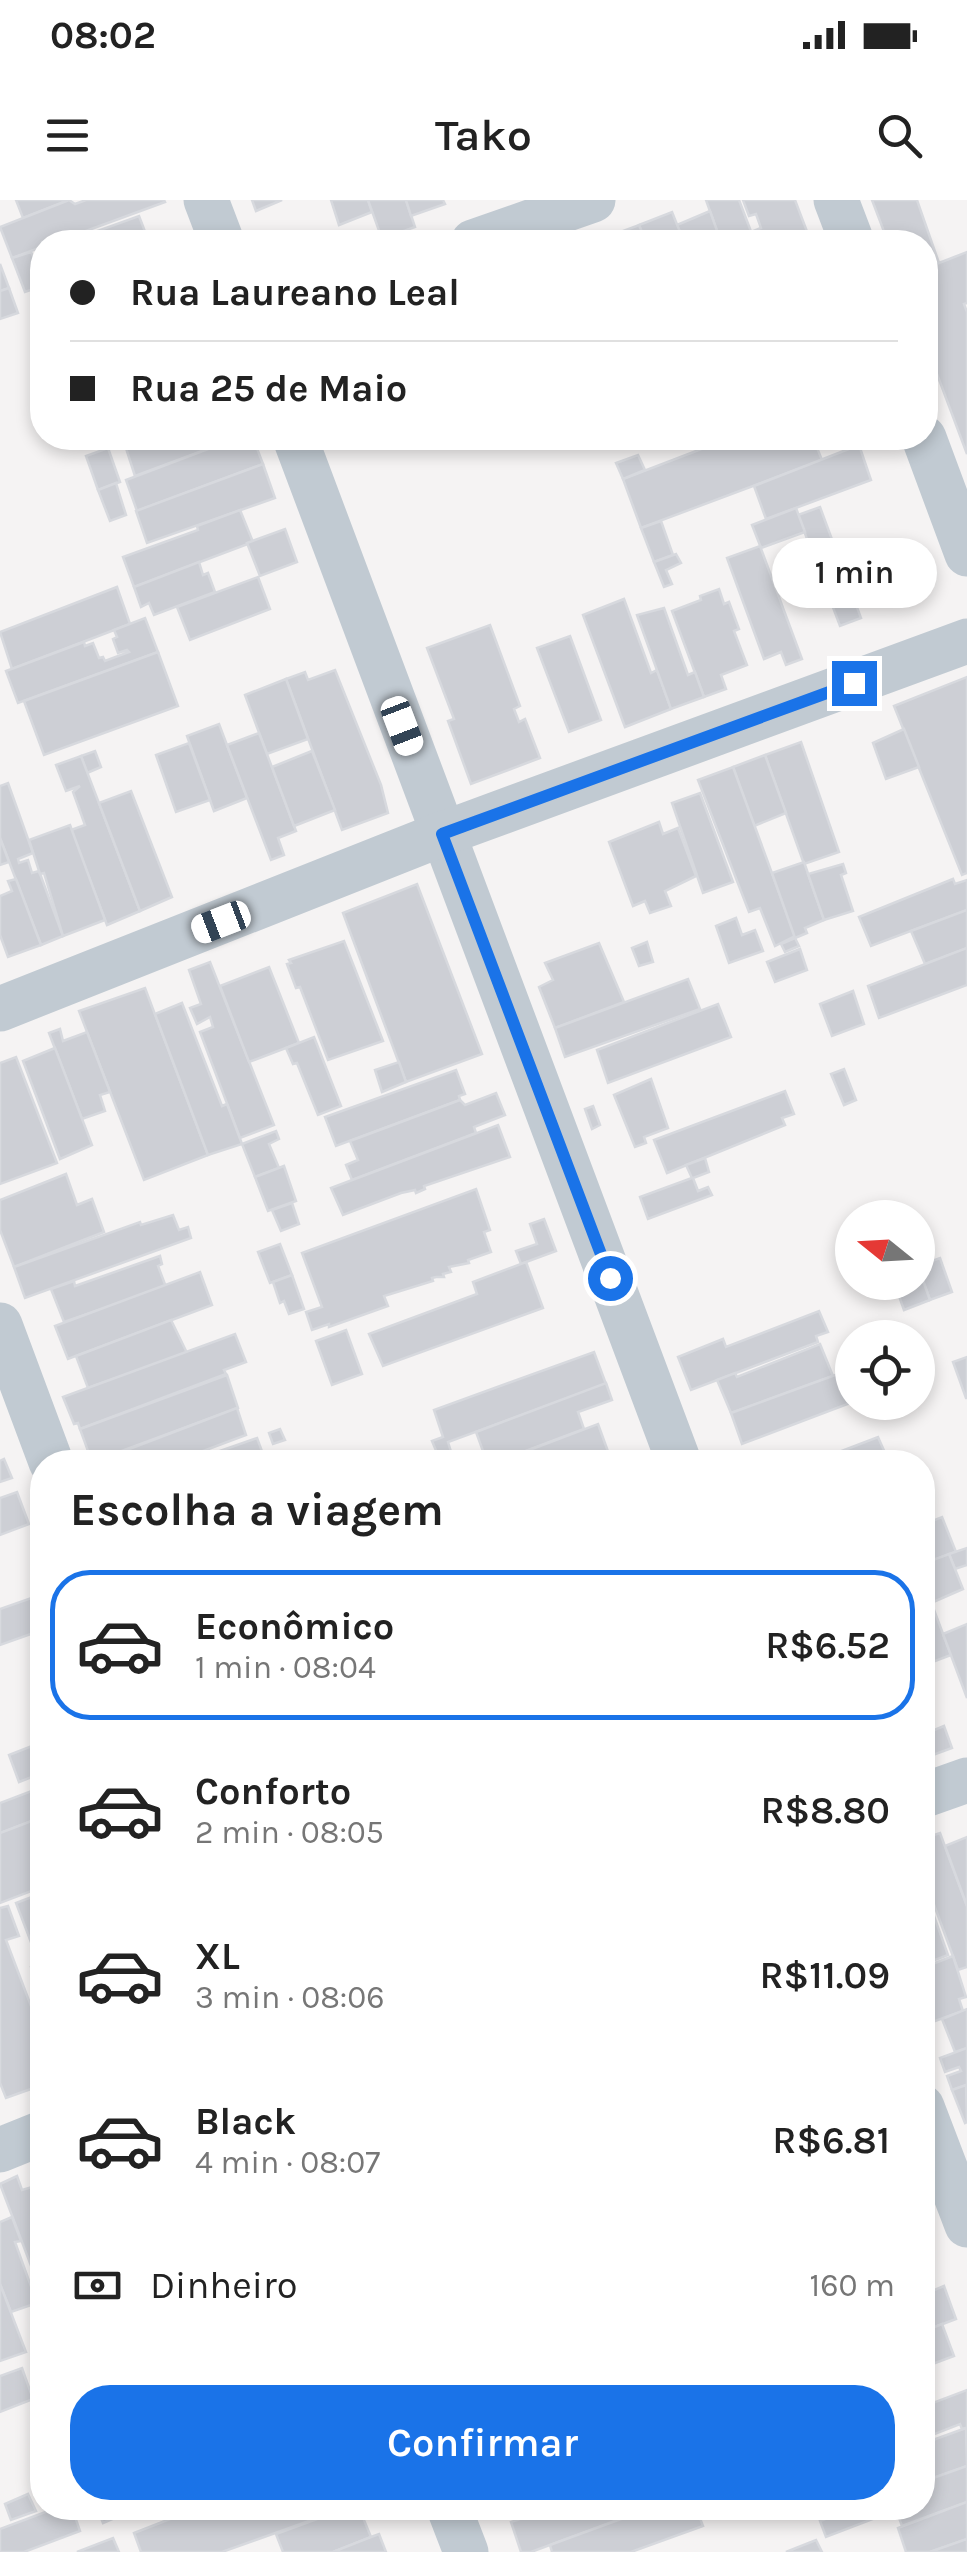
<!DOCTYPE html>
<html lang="pt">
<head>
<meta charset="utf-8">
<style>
	:root { --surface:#fff; --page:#f6f6f6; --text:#222; --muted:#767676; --line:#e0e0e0; --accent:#1a73e8 }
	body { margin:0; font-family:Karla,sans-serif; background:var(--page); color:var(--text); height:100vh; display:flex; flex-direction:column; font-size:38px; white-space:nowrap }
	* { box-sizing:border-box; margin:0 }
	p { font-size:32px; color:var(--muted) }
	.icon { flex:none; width:55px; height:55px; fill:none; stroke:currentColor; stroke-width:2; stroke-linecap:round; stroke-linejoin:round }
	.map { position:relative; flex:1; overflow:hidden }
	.side { position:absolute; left:30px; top:1250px; width:905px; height:1070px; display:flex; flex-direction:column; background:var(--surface); border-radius:40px; box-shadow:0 5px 15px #0003 }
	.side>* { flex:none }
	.top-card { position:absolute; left:30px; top:30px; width:908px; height:220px; border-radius:40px; box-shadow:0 5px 15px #0003; display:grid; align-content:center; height:220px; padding:0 40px; background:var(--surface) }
	.needle { width:65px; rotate:288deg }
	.fabs { position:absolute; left:835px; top:1000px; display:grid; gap:20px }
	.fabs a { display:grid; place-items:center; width:100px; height:100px; border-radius:50%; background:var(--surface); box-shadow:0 5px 15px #0003; font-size:50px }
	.end { position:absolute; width:45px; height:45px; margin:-22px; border:12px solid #1a73e8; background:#fff; box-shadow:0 0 0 5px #fff }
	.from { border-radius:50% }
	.bubble { position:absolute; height:70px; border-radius:35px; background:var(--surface); box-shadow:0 5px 15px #0003; font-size:32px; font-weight:600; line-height:70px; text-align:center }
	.car { position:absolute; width:30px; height:60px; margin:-30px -15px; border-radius:12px; box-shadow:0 0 8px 2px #0007; background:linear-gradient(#fff 24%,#345 0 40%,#fff 0 76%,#345 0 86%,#fff 0) }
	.top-card b { display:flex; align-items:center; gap:35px; height:95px; font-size:38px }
	.top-card b+b { border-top:2px solid var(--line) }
	.top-card i { width:25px; height:25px; background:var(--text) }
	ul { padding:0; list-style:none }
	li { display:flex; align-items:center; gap:30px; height:150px; margin:0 20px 15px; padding:0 20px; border:5px solid transparent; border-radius:40px }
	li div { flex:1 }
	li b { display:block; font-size:38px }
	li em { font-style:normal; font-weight:600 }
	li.on { border-color:var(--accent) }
	li>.icon { width:90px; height:90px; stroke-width:1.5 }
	h2 { padding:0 40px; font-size:45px; line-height:120px }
	.pay { display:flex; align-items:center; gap:25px; height:110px; padding:0 40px; font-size:38px }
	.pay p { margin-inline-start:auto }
	.cta { display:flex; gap:20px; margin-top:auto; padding:20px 40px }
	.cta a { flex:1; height:115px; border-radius:40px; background:var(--accent); color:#fff; font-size:40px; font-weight:600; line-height:115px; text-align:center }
	.status { display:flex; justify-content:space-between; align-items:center; height:70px; padding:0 50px; background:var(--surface); direction:ltr }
	.status svg { height:28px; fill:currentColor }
	header { display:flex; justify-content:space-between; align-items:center; height:130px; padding:0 40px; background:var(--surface); font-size:45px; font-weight:600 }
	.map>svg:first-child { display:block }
</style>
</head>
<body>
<div class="status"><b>08:02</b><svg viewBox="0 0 49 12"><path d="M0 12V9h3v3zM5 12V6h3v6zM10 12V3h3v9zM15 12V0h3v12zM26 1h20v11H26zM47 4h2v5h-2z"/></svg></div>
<header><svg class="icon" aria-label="menu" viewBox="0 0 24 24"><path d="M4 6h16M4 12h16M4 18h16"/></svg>Tako<svg class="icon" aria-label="search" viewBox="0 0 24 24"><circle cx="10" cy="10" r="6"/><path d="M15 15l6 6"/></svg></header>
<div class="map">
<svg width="967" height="2352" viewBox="0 0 967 2352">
	<rect width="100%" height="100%" fill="#f5f3f3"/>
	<!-- building -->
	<g fill="#cdcfd5" stroke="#d7d9de" stroke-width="2.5">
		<path d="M16,0h53l-46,18z"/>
		<path d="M69,0l6,4 11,-4h78l1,2 -109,40h-14v5l-30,11 -12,-31z"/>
		<path d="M252,0h30l-26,11z"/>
		<path d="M331,0h37l4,12 -33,13z"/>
		<path d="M368,0h38l9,27 -33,12z"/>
		<path d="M406,0h37l2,4 -34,12z"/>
		<path d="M706,0h33l16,42h-34z"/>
		<path d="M743,0h52l16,42h-56l-4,-10 10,-4 -5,-14 -7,2z"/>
		<path d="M872,0h45l22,63 28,-11v51l-3,1 3,8v142l-42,-112v-100h-37z"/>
		<path d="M710,11l11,31h-37l-7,-17z"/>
		<path d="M672,12l12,30h-38l-7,-17z"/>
		<path d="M139,16l10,26h-82z"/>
		<path d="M639,25l7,17h-37l-2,-5z"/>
		<path d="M42,51v35l-17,6 -13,-34 19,-6 5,10 6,-2z"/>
		<path d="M0,64l9,24 -9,3z"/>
		<path d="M9,88l9,25 -18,6v-28z"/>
		<path d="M99,238h36l-31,12z"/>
		<path d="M135,238h102l-102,38 -11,-34z"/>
		<path d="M237,238h16l10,26 -126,47 -11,-31z"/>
		<path d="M730,238h83l9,22 -181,68 -18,-49z"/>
		<path d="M859,245l12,35 -105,39 -12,-33z"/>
		<path d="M108,248l12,34 -22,8 -12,-34z"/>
		<path d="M638,255l7,15 -22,9 -7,-16z"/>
		<path d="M263,264l12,34 -128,45 -11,-32z"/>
		<path d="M116,283l10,32 -16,6 -12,-31z"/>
		<path d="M820,307l41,111 -21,8 -42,-111z"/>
		<path d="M796,308l9,24 -44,16 -9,-23z"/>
		<path d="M240,310l13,32 -119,45 -11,-30 75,-27 -1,-4z"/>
		<path d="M661,321l12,34 -19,7 -13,-34z"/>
		<path d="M285,329l12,33 -37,14 -13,-33z"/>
		<path d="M760,346l42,113 -16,6 -5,-13 -17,7 -37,-101z"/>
		<path d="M676,354l5,9 -15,7 6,14 -8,3 -10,-25z"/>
		<path d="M199,362l4,13 5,-2 7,19 -61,23 -5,-12 -8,4 -7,-20z"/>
		<path d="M258,377l12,32 -80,31 -13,-33z"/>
		<path d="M117,387l13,37 -118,45 -12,-37z"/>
		<path d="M719,389l5,15 5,-2 10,27 -5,2 13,34 -26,10 5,14 -22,8 -32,-86 29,-11 -1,-4z"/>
		<path d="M624,399l27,74 6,-3 14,39 -46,18 -42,-112z"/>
		<path d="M664,408l24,67 7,-3 9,25 -33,12 -34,-94z"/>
		<path d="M145,418l13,34 -140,51 -12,-32 78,-29 1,4 8,-3 6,15 4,-1 2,4 24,-9 -2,-2 -9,3 -5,-14 4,-2 -3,-7z"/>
		<path d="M490,425l30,81 -6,3 5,13 6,-3 15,39 -69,26 -23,-63 6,-2 -27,-71z"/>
		<path d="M570,436l31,84 -32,12 -32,-84z"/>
		<path d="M158,452l20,54 -134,49 -20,-54z"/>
		<path d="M335,470l46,115 7,28 -46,17 -56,-151 19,-7 3,8z"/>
		<path d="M967,477v196l-5,2 -68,-169z"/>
		<path d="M286,479l22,60 -41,15 -22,-59z"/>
		<path d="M219,524l28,74 -33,13 -27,-75z"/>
		<path d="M904,529l15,38 -33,12 -13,-36z"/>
		<path d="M259,533l37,98 -18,7 6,17 -13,5 -44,-115z"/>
		<path d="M801,542l38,110 -35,12 -39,-109z"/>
		<path d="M189,543l21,57 -34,12 -20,-57z"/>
		<path d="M95,551l6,16 -14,6 -6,-17z"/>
		<path d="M312,551l23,59 -41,16 -22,-59z"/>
		<path d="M765,555l21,58 -32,13 -21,-59z"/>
		<path d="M81,556l59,155 -33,14 -36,-95 14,-5 -12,-33 7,-6 -14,5 -10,-26z"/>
		<path d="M733,567l62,169 -20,10 -15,-38 -11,4 -51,-132z"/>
		<path d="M8,583l25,70 -15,6 1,4 9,-3 4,13 7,-2 24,65 -22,9 -41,-107v-52z"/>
		<path d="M131,591l41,106 -32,14 -41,-108z"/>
		<path d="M700,593l33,89 -30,11 -31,-90z"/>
		<path d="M659,622l4,12 15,-6 18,48 -31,15 6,15 -21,7 -5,-12 -12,5 -24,-64z"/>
		<path d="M70,625l35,95 -42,16 -19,-63 -4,1 -11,-34z"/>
		<path d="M0,638l9,24 -9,3z"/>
		<path d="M804,662l20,58 -19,8 2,5 -12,5 -23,-65z"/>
		<path d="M843,664l3,9 -5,2 12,36 -29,9 -16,-46z"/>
		<path d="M16,679l25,66 -33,12 -8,-22v-39l12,-5 -4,-10z"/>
		<path d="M953,679l2,5 12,-4v30l-96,36 -12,-29z"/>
		<path d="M417,684l65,170 -76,28 -63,-169z"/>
		<path d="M967,710v38l-42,16 -14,-33z"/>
		<path d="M736,718l6,17 13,-5 8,21 -34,12 -13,-37z"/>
		<path d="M795,738l4,8 -14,6 -4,-8z"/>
		<path d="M344,741l39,100 -55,19 -28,-73 -4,1 -9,-24 4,-1 -2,-3z"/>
		<path d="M647,742l6,20 -14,4 -7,-18z"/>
		<path d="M599,743l25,59 -69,26 -16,-41 14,-7 -8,-17z"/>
		<path d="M967,748v37l-88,33 -11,-32z"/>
		<path d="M800,749l7,21 -32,12 -8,-20z"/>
		<path d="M210,762l64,163 -34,13 -40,-106 13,-5 -3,-10 -13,7 -7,-16 11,-4 -12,-34z"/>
		<path d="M269,767l30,76 -50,19 -29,-76z"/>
		<path d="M688,779l12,30 -135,48 -10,-29z"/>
		<path d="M145,788l63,167 -64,25 -65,-169z"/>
		<path d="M853,791l11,33 -32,12 -12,-32z"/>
		<path d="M182,803l40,103 5,-2 15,40 -34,11 -53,-141z"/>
		<path d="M718,804l13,33 -123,46 -11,-33z"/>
		<path d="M60,829l3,12 24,-9 23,60 -10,3 5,16 -23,8 -33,-86z"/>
		<path d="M314,837l27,69 -23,9 -21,-52 -4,1 -7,-16z"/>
		<path d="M55,848l37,97 -32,14 -37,-98z"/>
		<path d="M16,857l41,106 -57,21v-121z"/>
		<path d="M399,862l7,20 -24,10 -7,-22z"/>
		<path d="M844,869l12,31 -12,5 -13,-31z"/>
		<path d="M456,870l9,24 -6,2 1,4 -124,46 -11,-29z"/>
		<path d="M651,879l17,49 -24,9 2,6 -11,4 -21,-52z"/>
		<path d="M785,891l9,23 -12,4 3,7 -118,48 -13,-33z"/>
		<path d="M496,893l9,22 -31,12 2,6 -124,47 -6,-15 12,-5 -8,-19 110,-41 5,5z"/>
		<path d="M593,906l7,19 -8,4 -7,-20z"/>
		<path d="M498,925l12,32 -86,29 1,3 -9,4 -1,-3 -14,3 -58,22 -12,-27z"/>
		<path d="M276,931l3,8 -10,5 10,24 -24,9 -13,-33z"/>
		<path d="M705,958l4,14 -16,6 5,13 10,-4 4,8 -64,24 -8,-22 52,-19 -6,-13z"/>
		<path d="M284,966l12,35 -28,10 -13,-34z"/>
		<path d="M66,974l11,31 15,-6 12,33 -90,35 -14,-37v-30z"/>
		<path d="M476,989l14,41 -6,2 7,20 -23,8 1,3 -20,4 2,5 -8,2 1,3h-8l-4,1 1,3 -49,15 4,10 -59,21v-3l-17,6 -6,-18 16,-5 -20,-54z"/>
		<path d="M292,1003l7,21 -18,7 -9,-21z"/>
		<path d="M173,1015l6,15 9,-3 3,11 -166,60 -11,-31 126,-45 1,3z"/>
		<path d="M544,1019l12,32 -35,13 -5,-13 21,-7 -7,-20z"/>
		<path d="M280,1044l12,31 -22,8 -12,-31z"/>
		<path d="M160,1056l2,8 -4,2 8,21 -102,35 -13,-33 23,-8 1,5z"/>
		<path d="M940,1058l12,34 -22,8 -12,-34z"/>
		<path d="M526,1062l17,46 -160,58 -14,-32 108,-40 -4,-12z"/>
		<path d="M918,1067l12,33 -26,10 -10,-28h24z"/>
		<path d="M200,1072l12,33 -144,54 -13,-33z"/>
		<path d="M292,1075l12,34 -15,5 -5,-13 -4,2 -7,-21z"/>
		<path d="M819,1111l9,21 -12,4 2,6 -127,48 -13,-33 45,-18 3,8z"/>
		<path d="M171,1120l16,33 -99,35 -12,-32z"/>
		<path d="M346,1130l16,44 -30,11 -16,-44z"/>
		<path d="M235,1134l11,28 -22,8 2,4 -146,55 -2,-6 -4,1 -11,-27z"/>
		<path d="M820,1144l13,32 -102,37 -14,-33 18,-7 2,4z"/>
		<path d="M594,1152l12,32 -158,58 4,13 -12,5 -8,-19 11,-4 -9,-27z"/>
		<path d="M967,1157v41h-1l-13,-36z"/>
		<path d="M849,1170l4,32 -111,42 -11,-31z"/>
		<path d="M227,1175l11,33 -146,54 -12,-33z"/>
		<path d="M606,1183l6,17 -34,12 6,17 -88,33h-9l-11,-30z"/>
		<path d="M237,1208l9,27 -72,27h-51l-4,-8 5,-3z"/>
		<path d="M598,1224l12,33 -15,5h-81l-3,-5z"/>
		<path d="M280,1229l5,11 -12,4 -4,-11z"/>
		<path d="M878,1237l11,25h-76l47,-18z"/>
		<path d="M257,1238l9,24h-76l30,-11z"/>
		<path d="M4,1259l8,19 -12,4v-21z"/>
		<path d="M17,1292l12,32 -29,11v-37z"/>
		<path d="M942,1317l14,35 -34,12v-39z"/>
		<path d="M967,1348v17l-12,4 -6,-15z"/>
		<path d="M949,1354l14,35 -32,14 -9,-23v-16z"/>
		<path d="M925,1386l26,69 -29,11v-79z"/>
		<path d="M37,1396l5,16v18l-42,15v-36z"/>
		<path d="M967,1424v74l-24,-64z"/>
		<path d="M944,1526l8,22 -30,11v-24z"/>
		<path d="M42,1542v31l-23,9 -10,-27z"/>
		<path d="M42,1587v30l-42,16v-30z"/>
		<path d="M42,1617v70l-42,16v-70z"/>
		<path d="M940,1633l27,73v61l-9,3 -36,-98v-33z"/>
		<path d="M967,1637v69l-22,-60z"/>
		<path d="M923,1674l7,19 -4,1 22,61 -26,10z"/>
		<path d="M42,1693v106l-11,-32 8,-4 -23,-60z"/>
		<path d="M8,1706l11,30 -13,4 36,95v50l-36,13 -6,-15v-175z"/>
		<path d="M953,1756l13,41 -7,2 4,12 -39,14 -2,-31 6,-2 -6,-24z"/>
		<path d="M967,1809v39l-12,4 -13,-33z"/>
		<path d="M967,1848v37l-15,5 -5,-14 14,-5 -2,-4 -14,5 -5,-14z"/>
		<path d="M966,1885l1,37 -2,1 -13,-33z"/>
		<path d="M17,1976l5,14 17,-5 3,11 -1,96 -41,-108z"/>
		<path d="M12,2017l9,24 -6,1 22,61 -26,9 -11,-28v-62z"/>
		<path d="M922,2030l9,23 -9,4z"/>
		<path d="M0,2084l26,68 -26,9z"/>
		<path d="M944,2086l12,33 -34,13v-37z"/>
		<path d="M942,2124l12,32 -32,12v-36z"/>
		<path d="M22,2168l11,31 -33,13v-36z"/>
		<path d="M967,2190v38l-5,1 -2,-5 -38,15v-32z"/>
		<path d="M966,2228l1,38 -45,16v-38z"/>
		<path d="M967,2266v36l-65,24 -6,-16 -70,27 -6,-16 35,-13h67v-26z"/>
		<path d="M28,2294l8,17 -25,9 -6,-16z"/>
		<path d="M967,2302v37l-37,13h-24l-8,-24z"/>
		<path d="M56,2308h16l8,23 -56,21h-24v-23z"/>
		<path d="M97,2308h24l3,6 -21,9z"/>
		<path d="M186,2308h117l6,13 -87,31h-81l-7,-19 54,-21z"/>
		<path d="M316,2308h22l1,2 -19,7z"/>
		<path d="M347,2308h12l12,29 -38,15h-50l-7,-18z"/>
		<path d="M513,2308h39l-34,12z"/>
		<path d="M552,2308h89l1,3 -111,41h-10l-10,-30z"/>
		<path d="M651,2308h45l7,18 -72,26h-79l-2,-7z"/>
		<path d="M379,2334l7,18h-53l38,-15z"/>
		<path d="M113,2338l6,14h-42z"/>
		<path d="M967,2339v13h-37z"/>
		<path d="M816,2340l6,12h-36z"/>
	</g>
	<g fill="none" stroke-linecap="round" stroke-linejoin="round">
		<!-- street -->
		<g stroke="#c1cad2" stroke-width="45">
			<path d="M206,0l16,42"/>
			<path d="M836,0l16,42"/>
			<path d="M473,42l120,-42"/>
			<path d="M295,238l384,1024"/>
			<path d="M924,238l43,116"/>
			<path d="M0,809l442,-175 525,-193"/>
			<path d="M0,1125l51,137"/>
			<path d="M922,1596l45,-16"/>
			<path d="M922,1907l45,118"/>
			<path d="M0,1950l42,-17"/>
			<path d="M449,2308l17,44"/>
		</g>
	</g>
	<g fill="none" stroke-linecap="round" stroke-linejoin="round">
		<!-- route -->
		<path stroke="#1a73e8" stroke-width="12" d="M610,1078l-168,-444 412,-151"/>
	</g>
</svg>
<div class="fabs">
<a><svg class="needle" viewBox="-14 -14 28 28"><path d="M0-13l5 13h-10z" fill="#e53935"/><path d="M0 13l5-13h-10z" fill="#767676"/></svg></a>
<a><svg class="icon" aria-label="locate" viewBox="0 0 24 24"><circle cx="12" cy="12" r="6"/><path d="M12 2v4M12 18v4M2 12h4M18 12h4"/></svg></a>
</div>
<i class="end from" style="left:610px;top:1078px"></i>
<i class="end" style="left:854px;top:483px"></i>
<div class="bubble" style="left:772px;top:338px;width:165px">1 min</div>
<i class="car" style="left:402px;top:526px;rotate:159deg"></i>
<i class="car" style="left:221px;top:722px;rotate:249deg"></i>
<div class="top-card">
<b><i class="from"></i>Rua Laureano Leal</b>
<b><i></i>Rua 25 de Maio</b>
</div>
<section class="side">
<h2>Escolha a viagem</h2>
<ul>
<li class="on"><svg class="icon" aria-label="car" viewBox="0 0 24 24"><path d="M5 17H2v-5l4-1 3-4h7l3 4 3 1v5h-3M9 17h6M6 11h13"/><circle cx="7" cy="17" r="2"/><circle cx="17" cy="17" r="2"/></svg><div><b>Econômico</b><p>1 min · 08:04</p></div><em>R$6.52</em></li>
<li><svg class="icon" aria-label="car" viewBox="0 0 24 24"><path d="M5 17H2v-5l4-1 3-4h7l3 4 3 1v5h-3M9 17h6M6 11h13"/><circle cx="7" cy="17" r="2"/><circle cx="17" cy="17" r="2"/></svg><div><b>Conforto</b><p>2 min · 08:05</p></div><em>R$8.80</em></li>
<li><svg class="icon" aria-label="car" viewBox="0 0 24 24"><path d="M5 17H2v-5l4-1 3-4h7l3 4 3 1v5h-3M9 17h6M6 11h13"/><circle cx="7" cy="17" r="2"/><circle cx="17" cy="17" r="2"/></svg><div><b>XL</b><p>3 min · 08:06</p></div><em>R$11.09</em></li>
<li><svg class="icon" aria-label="car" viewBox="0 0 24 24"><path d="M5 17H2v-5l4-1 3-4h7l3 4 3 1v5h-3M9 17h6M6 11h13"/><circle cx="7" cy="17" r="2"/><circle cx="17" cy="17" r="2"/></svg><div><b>Black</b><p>4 min · 08:07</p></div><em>R$6.81</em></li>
</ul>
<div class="pay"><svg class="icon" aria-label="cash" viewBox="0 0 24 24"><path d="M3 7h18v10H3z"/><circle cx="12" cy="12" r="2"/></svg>Dinheiro<p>160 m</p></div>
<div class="cta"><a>Confirmar</a></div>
</section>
</div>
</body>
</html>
